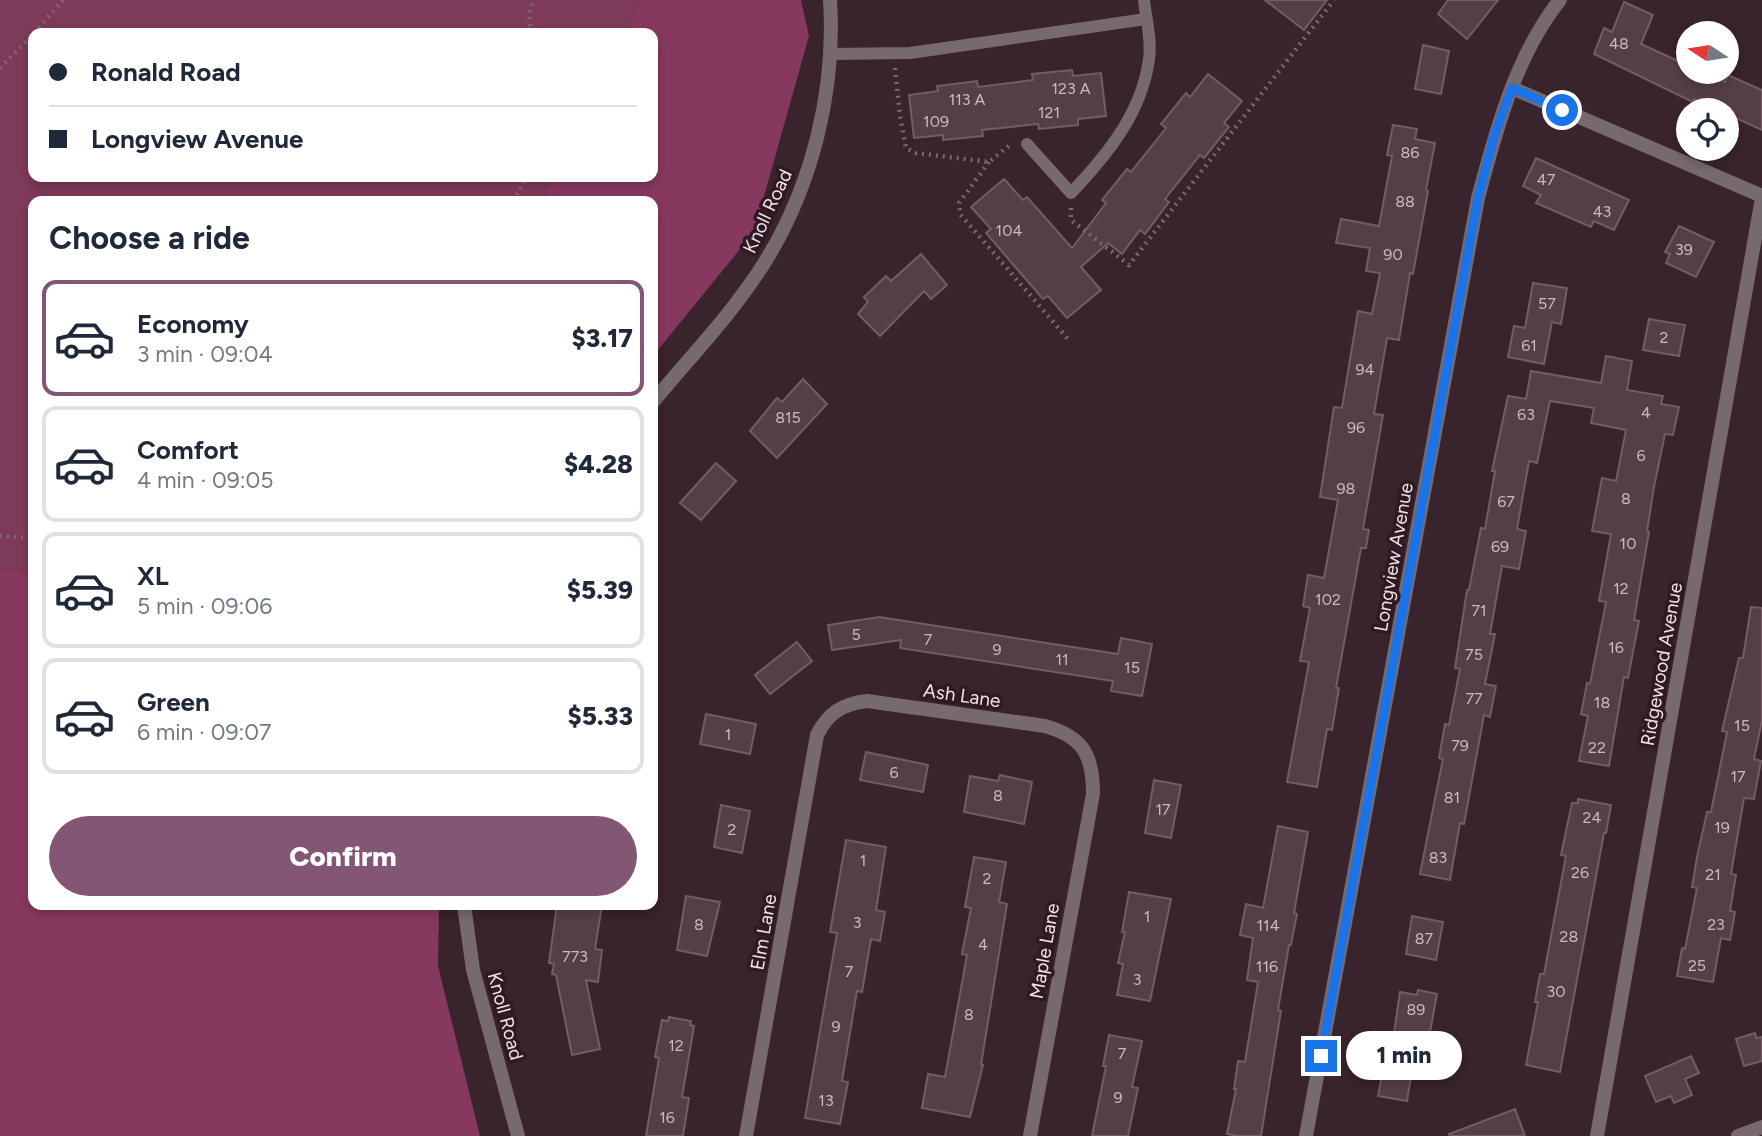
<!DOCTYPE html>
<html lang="en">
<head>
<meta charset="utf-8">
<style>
	:root { --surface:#fff; --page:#f6f6f7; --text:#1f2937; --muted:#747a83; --line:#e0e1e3; --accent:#835674 }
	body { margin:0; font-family:Figtree,sans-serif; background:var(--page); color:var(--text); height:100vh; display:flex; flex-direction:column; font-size:26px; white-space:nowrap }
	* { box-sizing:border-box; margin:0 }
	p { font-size:23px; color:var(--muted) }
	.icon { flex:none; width:38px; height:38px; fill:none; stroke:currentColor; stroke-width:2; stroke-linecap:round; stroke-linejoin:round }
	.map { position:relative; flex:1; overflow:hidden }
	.side { position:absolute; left:28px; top:196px; width:630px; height:714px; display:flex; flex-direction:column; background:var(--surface); border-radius:14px; box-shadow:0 4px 10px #0003 }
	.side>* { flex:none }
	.hud { position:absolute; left:28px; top:28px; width:630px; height:154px; border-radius:14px; box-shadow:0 4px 10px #0003; display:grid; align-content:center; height:154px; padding:0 21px; background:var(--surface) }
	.needle { width:46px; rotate:282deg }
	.tools { position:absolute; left:1676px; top:21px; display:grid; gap:14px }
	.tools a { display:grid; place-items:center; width:63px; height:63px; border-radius:50%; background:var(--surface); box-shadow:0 4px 10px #0003; font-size:35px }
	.end { position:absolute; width:32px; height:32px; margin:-16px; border:9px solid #1a73e8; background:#fff; box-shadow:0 0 0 4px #fff }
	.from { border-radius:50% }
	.bubble { position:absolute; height:49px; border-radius:24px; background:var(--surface); box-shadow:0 4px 10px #0003; font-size:23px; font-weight:800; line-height:49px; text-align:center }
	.hud b { display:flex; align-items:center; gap:24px; height:66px; font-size:26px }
	.hud b+b { border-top:2px solid var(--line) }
	.hud i { width:18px; height:18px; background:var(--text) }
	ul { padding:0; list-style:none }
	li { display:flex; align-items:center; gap:21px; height:116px; margin:0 14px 10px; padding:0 7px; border:4px solid var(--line); border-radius:14px }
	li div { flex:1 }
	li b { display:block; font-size:26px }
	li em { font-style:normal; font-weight:800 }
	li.on { border-color:var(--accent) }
	li>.icon { width:63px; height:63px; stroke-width:1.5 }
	h2 { padding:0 21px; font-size:32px; line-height:84px }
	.button { display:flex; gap:14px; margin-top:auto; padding:14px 21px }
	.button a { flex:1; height:80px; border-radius:42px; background:var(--accent); color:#fff; font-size:28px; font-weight:800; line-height:80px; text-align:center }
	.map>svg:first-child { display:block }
</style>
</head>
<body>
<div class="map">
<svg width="1762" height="1136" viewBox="0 0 1762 1136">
	<rect width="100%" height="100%" fill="#39232c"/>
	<!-- green -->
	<path fill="#7d3a59" d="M0,0h640l-16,33h-591v144h521l-12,24h-509v370l-33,-2z"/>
	<!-- forest -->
	<g fill="#87385e">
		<path d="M640,0h161l8,36 -55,196 -101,124v-155h-111l12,-24h99v-144h-29z"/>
		<path d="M0,569l33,2v334h406l-1,61 42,170h-480z"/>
	</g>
	<!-- building -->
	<g fill="#563e48" stroke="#755b65" stroke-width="2">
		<path d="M1265,0h62l-23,30z"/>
		<path d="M1448,0h50l-31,39 -29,-25z"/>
		<path d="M1624,2l29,13 -12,29 48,22v6h13l23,10 3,-7 34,15v40l-35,-16v-4h-8l-25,-11 -1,3 -99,-48 10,-26 8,4z"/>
		<path d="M1423,45l26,6 -8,43 -26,-5z"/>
		<path d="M1072,70l1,6 28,-3 5,43 -28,3v6l-39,4 -1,-5 -56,6 1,6 -40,4v-5l-29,3 -5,-43 29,-4 -1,-5 40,-5 1,6 55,-7 -1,-6z"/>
		<path d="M1208,74l34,27 -18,22 5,4 -25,31 -4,-3 -35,44 4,3 -24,32 -5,-4 -18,24 -14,-11 -27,24 20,23 -34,28 -19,-22 -5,3 -26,-30 -31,-36 5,-4 -20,-22 33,-28 19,21 4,-3 45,51 34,-45 -4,-3 25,-31 4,3 35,-44 -5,-4 25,-31 4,4z"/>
		<path d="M1393,125l24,4 -2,10 20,4 -9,47 2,1 -15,83 -3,-1 -11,67 -12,-2 -13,76 9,1 -20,114 6,1 -3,18h-5l-25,140h3l-7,42 -5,-1 -10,58 -30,-5 22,-120 -9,-1 10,-53 -7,-2 5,-31 16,3 14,-78 -18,-3 14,-90 8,1 16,-97 14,3 8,-41 -14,-2 4,-23 -34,-5 5,-24 38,7 13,-70 -5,-1z"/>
		<path d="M1536,158l93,42 -15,30 -20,-9 -3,6 -55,-24 5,-8 -18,-9z"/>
		<path d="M1679,226l35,16 -18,35 -30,-14 4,-9 -5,-2z"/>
		<path d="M921,254l26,31 -16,14 -7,-8 -44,45 -22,-22 10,-12 -4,-5 22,-21 5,5z"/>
		<path d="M1533,283l34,5 -6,36 -9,-2 -8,42 -36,-7 6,-31 11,2z"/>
		<path d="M1649,319l36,6 -6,31 -36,-6z"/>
		<path d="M1606,356l26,5 -5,29 36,6 -2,8 18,3 -6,28 -8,-1 -11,53 -7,44 2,1 -15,88 5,1 -11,57 -4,-1 -15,89 -30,-5 9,-45 -7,-2 6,-31 3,1 16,-82 -7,-1 12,-67 -19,-3 10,-53 14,3 10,-51 -35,-7 3,-15 -44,-7 -13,62 -8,-2 -12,68 9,2 -7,38 -17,-3 -12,68h5l-10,50 11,2 -6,31 -6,-2 -20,109 -4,-1 -10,57 -30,-6 23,-115 -4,-1 6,-34 4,1 11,-56 -5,-1 12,-78h2l12,-62 4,1 10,-58h-3l16,-75 18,3 5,-28 70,12z"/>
		<path d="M803,379l24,25 -50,54 -27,-27 27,-33 5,4z"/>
		<path d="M716,463l20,18 -35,39 -21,-17z"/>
		<path d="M1751,607l11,1v112l-8,39 7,2 -7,38 -10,-1 -13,76 5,1 -6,36 5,1 -5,28 -9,-2 -8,44 -36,-6 5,-28 3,1 12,-61 -5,-1 5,-30 10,-45h4l16,-80 -5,-1 17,-73h4z"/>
		<path d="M879,617l239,37 3,-16 31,6 -10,52 -31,-5 2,-10 -213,-33 1,-8 -69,10 -4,-25z"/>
		<path d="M797,642l15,19 -42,33 -15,-19z"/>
		<path d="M706,714l50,10 -6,30 -50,-10z"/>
		<path d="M866,752l62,13 -5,27 -63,-12z"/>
		<path d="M1000,775l32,7 -8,42 -60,-12 6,-36 28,5z"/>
		<path d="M1154,780l27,5 -10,53 -26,-5z"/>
		<path d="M1578,799l33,6 -5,28h-2l-44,239 -34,-7 12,-63h-3l5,-28h4l22,-118 -5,-1 11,-52h6z"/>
		<path d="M721,805l29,6 -8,42 -28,-6z"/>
		<path d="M1278,826l30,6 -14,81 3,1 -6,31h-2l-11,65 3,1 -20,125h-23l-11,-2 9,-45h-2l4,-28 7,1 13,-80 -11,-2 6,-42 -13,-3 6,-31 17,4z"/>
		<path d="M846,840l40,7 -10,63 9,2 -5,29 -9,-2 -9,53 -5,-1 -15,90 6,1 -8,42 -35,-6 32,-185 -7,-1z"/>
		<path d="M974,857l32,5 -7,40 8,2 -26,161h2l-13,52 -48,-9 6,-34 17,3 22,-122 -5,-1 9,-46 -6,-1z"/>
		<path d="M1129,892l42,7 -21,102 -33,-6 6,-31 -5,-1 7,-31h-3z"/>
		<path d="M686,896l34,6 -13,54 -30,-6z"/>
		<path d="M557,905h45l-7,44 7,1 -4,32 -12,-2 14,69 -28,6 -16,-80 -4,-1 2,-10 -5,-1z"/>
		<path d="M1412,916l31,6 -7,38 -30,-6z"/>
		<path d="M1418,990l19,4 -11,60 -11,-2 -8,49 -29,-5 7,-37 5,1 10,-68 17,3z"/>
		<path d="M669,1017l22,4 -1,4 4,1 -12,71 7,1 -6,38h-37l13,-78 -4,-1 7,-37 6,1z"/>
		<path d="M1755,1033l1,5 6,-1v24l-18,5 -8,-27z"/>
		<path d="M1109,1035l33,6 -10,46 6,1 -10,48h-36l14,-70h-3z"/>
		<path d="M1691,1056l8,17 -14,6 7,16 -18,8 -3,-7 -15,6 -11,-26z"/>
		<path d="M1515,1109l10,27h-75l-1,-2z"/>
	</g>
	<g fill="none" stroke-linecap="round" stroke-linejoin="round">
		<!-- path -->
		<g stroke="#7c6870" stroke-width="4.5" stroke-dasharray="2 5" stroke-linecap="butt">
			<path d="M34,33l29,-33"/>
			<path d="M531,33l-2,-19 5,-14"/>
			<path d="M0,68l33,-34"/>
			<path d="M895,68l5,48 6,32 10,5 73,9 22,-18"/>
			<path d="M989,162l-30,41 1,11 108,125"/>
			<path d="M513,201l14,-24"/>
			<path d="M1071,208v12l58,45 205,-265"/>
			<path d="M0,536l33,2"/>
		</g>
		<!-- service -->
		<g stroke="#766a6e" stroke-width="12">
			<path d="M829,54l81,-1 236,-34"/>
			<path d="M1027,144l44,49c36,-38 71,-80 78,-134 3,-18 -3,-40 -5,-59"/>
		</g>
		<!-- minor -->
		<g stroke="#766a6e" stroke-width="14">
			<path d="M1512,88l250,108"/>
			<path d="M746,1136l71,-401c11,-22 25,-31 50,-34l178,25c39,11 48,30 48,68l-63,342"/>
			<path d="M1306,1136l172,-938c18,-68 38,-143 82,-198"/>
			<path d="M1597,1136l165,-938"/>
		</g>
		<!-- tertiary -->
		<g stroke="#766a6e" stroke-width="14">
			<path d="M653,402c37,-45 79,-88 110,-137 49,-77 73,-175 67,-265"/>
			<path d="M464,905l9,65 45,166"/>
			<path d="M1738,1136l24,-9"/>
		</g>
	</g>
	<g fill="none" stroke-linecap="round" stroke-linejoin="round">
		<!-- route -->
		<path stroke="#1a73e8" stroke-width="9" d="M1321,1056l157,-858 16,-62 18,-48 50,22"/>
	</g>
	<g text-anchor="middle" stroke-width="7" stroke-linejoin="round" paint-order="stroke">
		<!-- number labels -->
		<g font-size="16" fill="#cab9c0">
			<text x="1619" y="49">48</text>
			<text x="1071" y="94">123 A</text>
			<text x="967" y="105">113 A</text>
			<text x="1049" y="118">121</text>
			<text x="936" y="127">109</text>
			<text x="1410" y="158">86</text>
			<text x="1546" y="185">47</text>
			<text x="1405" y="207">88</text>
			<text x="1602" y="217">43</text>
			<text x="1009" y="236">104</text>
			<text x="1684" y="255">39</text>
			<text x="1393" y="260">90</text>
			<text x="1547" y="309">57</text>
			<text x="1664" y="343">2</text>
			<text x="1529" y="351">61</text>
			<text x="1365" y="375">94</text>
			<text x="1646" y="418">4</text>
			<text x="1526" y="420">63</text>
			<text x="788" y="423">815</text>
			<text x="1356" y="433">96</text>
			<text x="1641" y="461">6</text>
			<text x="1346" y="494">98</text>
			<text x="1626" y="504">8</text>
			<text x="1506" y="507">67</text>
			<text x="1628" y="549">10</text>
			<text x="1500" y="552">69</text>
			<text x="1621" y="594">12</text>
			<text x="1328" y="605">102</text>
			<text x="1479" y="616">71</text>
			<text x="856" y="640">5</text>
			<text x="928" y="645">7</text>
			<text x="1616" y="653">16</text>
			<text x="997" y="655">9</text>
			<text x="1474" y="660">75</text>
			<text x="1062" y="665">11</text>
			<text x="1132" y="673">15</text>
			<text x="1474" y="704">77</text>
			<text x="1602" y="708">18</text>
			<text x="1742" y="731">15</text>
			<text x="728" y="740">1</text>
			<text x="1460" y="751">79</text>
			<text x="1597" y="753">22</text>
			<text x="894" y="778">6</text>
			<text x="1738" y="782">17</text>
			<text x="998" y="801">8</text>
			<text x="1452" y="803">81</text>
			<text x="1163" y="815">17</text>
			<text x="1592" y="823">24</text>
			<text x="1722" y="833">19</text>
			<text x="732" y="835">2</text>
			<text x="1438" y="863">83</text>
			<text x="863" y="866">1</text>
			<text x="1580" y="878">26</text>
			<text x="1713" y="880">21</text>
			<text x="987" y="884">2</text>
			<text x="1147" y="922">1</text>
			<text x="857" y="928">3</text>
			<text x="699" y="930">8</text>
			<text x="1716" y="930">23</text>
			<text x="1268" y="931">114</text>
			<text x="1569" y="942">28</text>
			<text x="1424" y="944">87</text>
			<text x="983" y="950">4</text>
			<text x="575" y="962">773</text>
			<text x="1697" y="971">25</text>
			<text x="1267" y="972">116</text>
			<text x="849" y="977">7</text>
			<text x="1137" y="985">3</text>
			<text x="1556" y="997">30</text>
			<text x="1416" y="1015">89</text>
			<text x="969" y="1020">8</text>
			<text x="836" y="1032">9</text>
			<text x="676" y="1051">12</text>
			<text x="1122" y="1059">7</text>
			<text x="1118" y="1103">9</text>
			<text x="826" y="1106">13</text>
			<text x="667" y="1123">16</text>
		</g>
		<!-- street labels -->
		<g font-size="19" fill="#f1e2e8" stroke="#2f1923">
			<text transform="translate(767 211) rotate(-65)" y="7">Knoll Road</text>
			<text transform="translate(1393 557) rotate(-80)" y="7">Longview Avenue</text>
			<text transform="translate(1661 664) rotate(-80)" y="7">Ridgewood Avenue</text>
			<text transform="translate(962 695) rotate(8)" y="7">Ash Lane</text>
			<text transform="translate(763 932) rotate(-80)" y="7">Elm Lane</text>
			<text transform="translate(1044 951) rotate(-80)" y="7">Maple Lane</text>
			<text transform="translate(506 1016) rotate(75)" y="7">Knoll Road</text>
		</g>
	</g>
</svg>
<div class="tools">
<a><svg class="needle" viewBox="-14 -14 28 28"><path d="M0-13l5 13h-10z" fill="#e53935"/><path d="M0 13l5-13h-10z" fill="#747a83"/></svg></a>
<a><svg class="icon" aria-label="locate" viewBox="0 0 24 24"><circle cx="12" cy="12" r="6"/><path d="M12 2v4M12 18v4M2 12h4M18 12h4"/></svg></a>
</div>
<i class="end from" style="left:1562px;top:110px"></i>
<i class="end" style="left:1321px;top:1056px"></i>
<div class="bubble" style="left:1346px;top:1031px;width:116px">1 min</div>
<div class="hud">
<b><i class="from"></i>Ronald Road</b>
<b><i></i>Longview Avenue</b>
</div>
<section class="side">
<h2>Choose a ride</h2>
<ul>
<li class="on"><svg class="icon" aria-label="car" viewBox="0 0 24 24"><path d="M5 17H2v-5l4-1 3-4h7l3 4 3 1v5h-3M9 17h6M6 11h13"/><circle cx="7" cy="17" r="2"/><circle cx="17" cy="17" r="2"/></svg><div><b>Economy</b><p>3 min · 09:04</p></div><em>$3.17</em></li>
<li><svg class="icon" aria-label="car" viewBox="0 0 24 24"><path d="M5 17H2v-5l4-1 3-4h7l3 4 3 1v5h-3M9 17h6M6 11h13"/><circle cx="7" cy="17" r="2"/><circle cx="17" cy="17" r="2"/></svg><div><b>Comfort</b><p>4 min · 09:05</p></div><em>$4.28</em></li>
<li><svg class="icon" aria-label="car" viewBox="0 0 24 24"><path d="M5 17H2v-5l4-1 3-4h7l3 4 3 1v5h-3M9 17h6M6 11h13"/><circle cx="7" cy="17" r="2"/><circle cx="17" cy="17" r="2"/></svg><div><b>XL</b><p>5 min · 09:06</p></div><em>$5.39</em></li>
<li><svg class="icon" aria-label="car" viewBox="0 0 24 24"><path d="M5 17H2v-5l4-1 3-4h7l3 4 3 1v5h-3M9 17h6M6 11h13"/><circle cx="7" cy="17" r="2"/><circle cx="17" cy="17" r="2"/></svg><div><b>Green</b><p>6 min · 09:07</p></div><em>$5.33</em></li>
</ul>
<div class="button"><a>Confirm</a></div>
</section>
</div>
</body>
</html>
